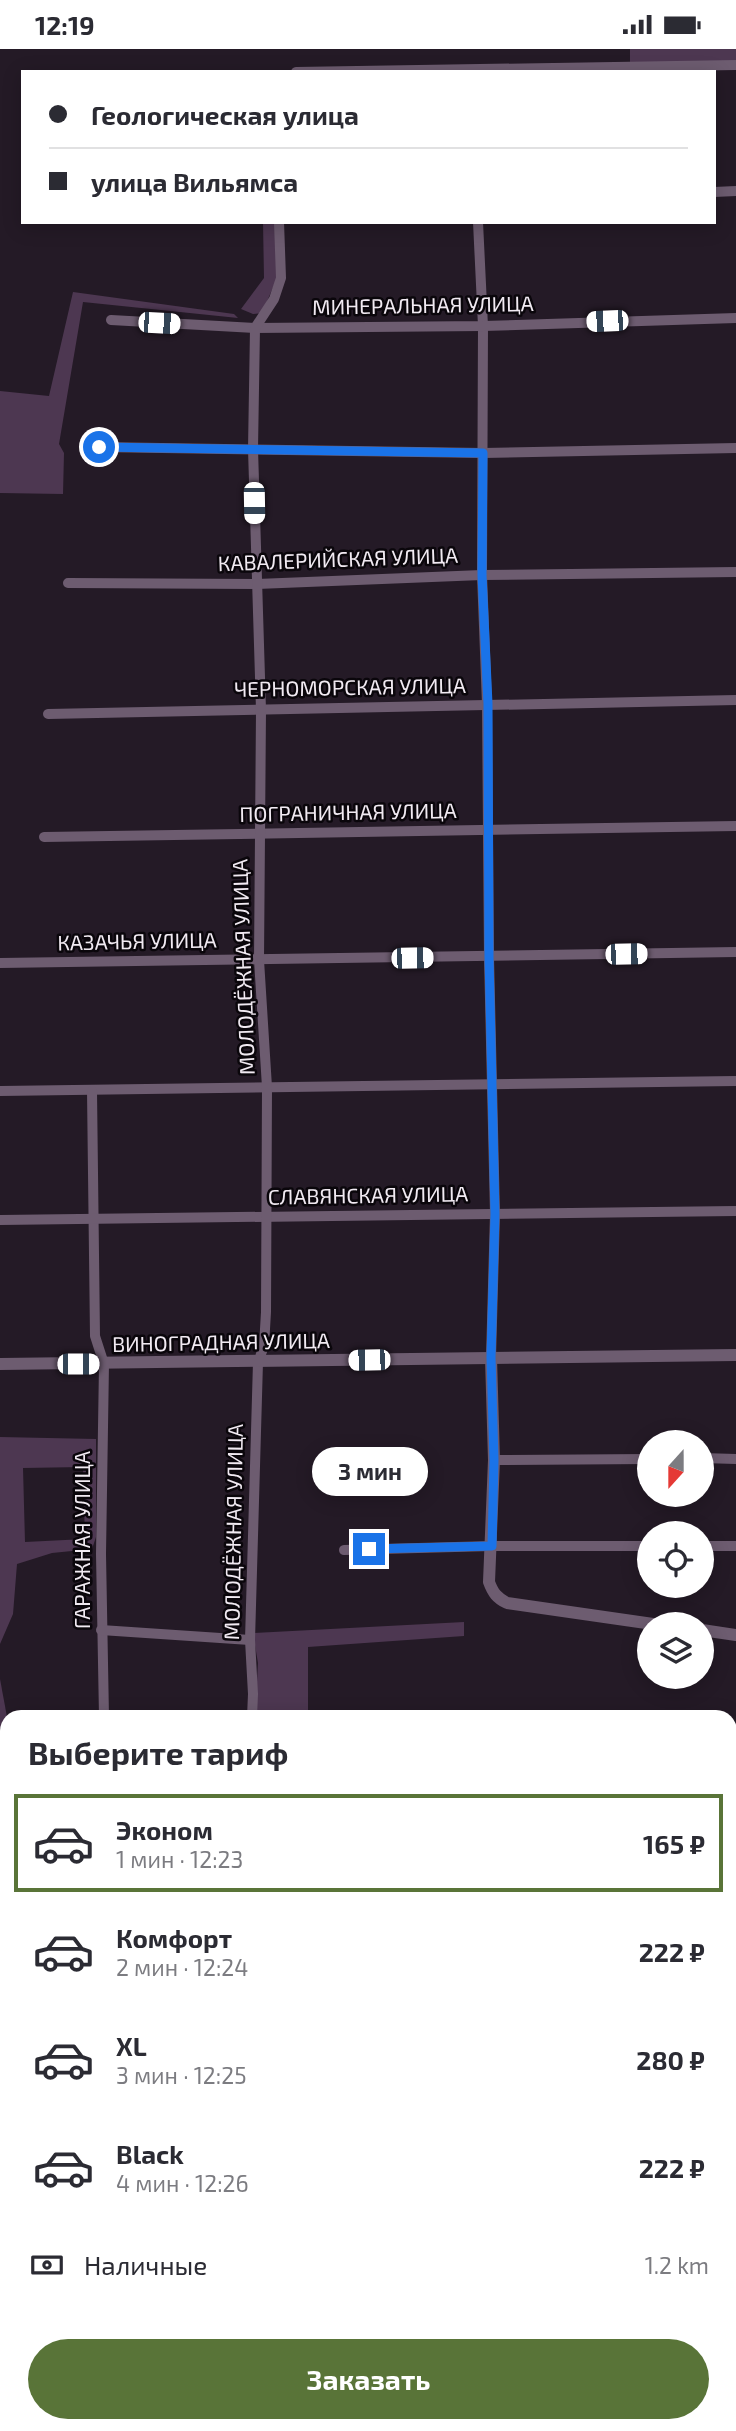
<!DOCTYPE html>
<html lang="ru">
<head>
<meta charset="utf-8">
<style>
	:root { --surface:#fff; --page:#f2f2f3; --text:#2b2b33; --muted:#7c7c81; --line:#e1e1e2; --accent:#597438 }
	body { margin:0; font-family:"Exo 2",sans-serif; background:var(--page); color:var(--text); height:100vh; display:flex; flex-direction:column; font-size:26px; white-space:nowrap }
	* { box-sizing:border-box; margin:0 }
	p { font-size:23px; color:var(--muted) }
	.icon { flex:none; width:38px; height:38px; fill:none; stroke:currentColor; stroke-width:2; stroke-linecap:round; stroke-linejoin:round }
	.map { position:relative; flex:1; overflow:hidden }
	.sheet { position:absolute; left:0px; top:1661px; width:737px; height:723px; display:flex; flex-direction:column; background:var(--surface); border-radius:21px 21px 0 0; box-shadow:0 4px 18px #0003 }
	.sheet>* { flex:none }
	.banner { position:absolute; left:21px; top:21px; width:695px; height:154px; border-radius:0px; box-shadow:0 4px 18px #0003; display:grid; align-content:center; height:154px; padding:0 28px; background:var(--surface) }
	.needle { width:46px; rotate:201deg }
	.fabs { position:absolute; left:637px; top:1381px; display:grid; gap:14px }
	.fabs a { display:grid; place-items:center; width:77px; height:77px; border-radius:50%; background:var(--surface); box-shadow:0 4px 18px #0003; font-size:35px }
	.end { position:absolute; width:32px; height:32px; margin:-16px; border:9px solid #1a73e8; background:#fff; box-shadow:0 0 0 4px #fff }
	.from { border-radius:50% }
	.bubble { position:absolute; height:49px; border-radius:24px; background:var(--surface); box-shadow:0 4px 18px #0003; font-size:23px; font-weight:700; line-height:49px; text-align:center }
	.car { position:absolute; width:21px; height:42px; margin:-21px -10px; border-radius:9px; box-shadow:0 0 5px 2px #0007; background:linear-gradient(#fff 24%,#345 0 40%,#fff 0 76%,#345 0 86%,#fff 0) }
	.banner b { display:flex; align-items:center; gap:24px; height:66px; font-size:26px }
	.banner b+b { border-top:2px solid var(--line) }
	.banner i { width:18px; height:18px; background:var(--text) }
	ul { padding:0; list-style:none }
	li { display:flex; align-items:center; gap:21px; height:98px; margin:0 14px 10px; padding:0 14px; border:4px solid transparent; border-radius:0px }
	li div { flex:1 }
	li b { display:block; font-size:26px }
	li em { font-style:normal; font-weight:700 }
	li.on { border-color:var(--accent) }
	li>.icon { width:63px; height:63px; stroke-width:1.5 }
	h2 { padding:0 28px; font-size:32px; line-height:84px }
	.pay { display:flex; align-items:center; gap:18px; height:77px; padding:0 28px; font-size:26px }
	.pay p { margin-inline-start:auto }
	.button { display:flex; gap:14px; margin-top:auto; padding:14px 28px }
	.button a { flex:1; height:80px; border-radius:42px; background:var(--accent); color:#fff; font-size:28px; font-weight:700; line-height:80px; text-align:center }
	.status { display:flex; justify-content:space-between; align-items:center; height:49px; padding:0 35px; background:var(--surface); direction:ltr }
	.status svg { height:19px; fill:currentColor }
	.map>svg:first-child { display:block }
</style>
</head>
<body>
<div class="status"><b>12:19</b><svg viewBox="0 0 49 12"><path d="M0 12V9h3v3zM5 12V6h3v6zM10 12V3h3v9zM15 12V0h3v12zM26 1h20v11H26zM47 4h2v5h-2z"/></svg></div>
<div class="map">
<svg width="736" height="2382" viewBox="0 0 736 2382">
	<rect width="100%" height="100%" fill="#241a26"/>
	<!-- green -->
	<g fill="#4d3751" fill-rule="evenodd">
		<path d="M630,0h106v13l-106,2z"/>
		<path d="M263,173h12l2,56 -15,35 -9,1 -12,-5 23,-31z"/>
		<path d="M73,243l161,22 4,4 -155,-16 -24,142 5,9 -1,41 -63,-1v-102l49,5z"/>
		<path d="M0,1388l96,2v98l-4,12 -40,4 -35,11 -4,50 -13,30zM83,1418l2,72 -60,3 -2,-74z"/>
		<path d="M464,1573v14l-156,11v70h-53l3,-54 -5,-30z"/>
		<path d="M0,1630l7,38v102h-7z"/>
	</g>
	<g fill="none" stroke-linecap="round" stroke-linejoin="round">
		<!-- minor -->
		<g stroke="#6d5c70" stroke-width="10">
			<path d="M296,23l440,-7"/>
			<path d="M714,143l22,-1"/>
			<path d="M478,173l5,104 -1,249 5,129 2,253 6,257 -4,144"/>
			<path d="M111,271l144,8 228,-2 253,-8"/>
			<path d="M99,398l384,6 253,-5"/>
			<path d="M68,534l189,1 225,-9 254,-3"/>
			<path d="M48,665l688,-14"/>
			<path d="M44,788l692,-11"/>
			<path d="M0,914l736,-11"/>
			<path d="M0,1042l736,-10"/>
			<path d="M92,1042l3,245 9,28 -3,190 3,163"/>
			<path d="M0,1171l736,-9"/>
			<path d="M702,1409l34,1"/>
			<path d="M494,1411l155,-1"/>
			<path d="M702,1497h34"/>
			<path d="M344,1501l148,-4h157"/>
			<path d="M101,1581l149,10"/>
			<path d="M252,1668l1,-23 -3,-54 8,-278 6,-16 2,-34 1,-225 -8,-127 2,-250 -8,-261 2,-121 19,-29 7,-21 -2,-56"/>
			<path d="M730,1958l6,-1"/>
			<path d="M0,2005h7"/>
			<path d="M730,2095l6,-1"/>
			<path d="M0,2111l7,-1"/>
			<path d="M0,2267h7"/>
			<path d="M730,2350h6"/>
			<path d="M0,2360h7"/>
		</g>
		<!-- tertiary -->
		<g stroke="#6d5c70" stroke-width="12">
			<path d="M491,1309l3,102 -5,122c4,11 8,16 18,21l146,21"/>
			<path d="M0,1315l736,-9"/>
			<path d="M702,1581l34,5"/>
		</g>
	</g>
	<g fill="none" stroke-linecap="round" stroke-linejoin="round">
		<!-- route -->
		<path stroke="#1a73e8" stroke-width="9" d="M99,398l384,6 -1,122 6,129 1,253 6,257 -4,143 3,103 -2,86 -123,3"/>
	</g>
	<g text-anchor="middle" stroke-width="5" stroke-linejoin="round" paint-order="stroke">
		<!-- street labels -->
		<g font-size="21" fill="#f1eaf2" stroke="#0a060b">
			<text transform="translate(423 257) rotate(-1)" y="7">МИНЕРАЛЬНАЯ УЛИЦА</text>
			<text transform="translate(338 511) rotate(-2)" y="7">КАВАЛЕРИЙСКАЯ УЛИЦА</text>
			<text transform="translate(350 639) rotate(-1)" y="7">ЧЕРНОМОРСКАЯ УЛИЦА</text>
			<text transform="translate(348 764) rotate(-1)" y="7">ПОГРАНИЧНАЯ УЛИЦА</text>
			<text transform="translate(137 893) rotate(-1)" y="7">КАЗАЧЬЯ УЛИЦА</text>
			<text transform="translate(244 918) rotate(-92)" y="7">МОЛОДЁЖНАЯ УЛИЦА</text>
			<text transform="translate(368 1147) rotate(-1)" y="7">СЛАВЯНСКАЯ УЛИЦА</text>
			<text transform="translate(221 1294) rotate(-1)" y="7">ВИНОГРАДНАЯ УЛИЦА</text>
			<text transform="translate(234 1483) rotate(-89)" y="7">МОЛОДЁЖНАЯ УЛИЦА</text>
			<text transform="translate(83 1491) rotate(-90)" y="7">ГАРАЖНАЯ УЛИЦА</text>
		</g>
	</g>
</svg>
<div class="fabs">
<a><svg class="needle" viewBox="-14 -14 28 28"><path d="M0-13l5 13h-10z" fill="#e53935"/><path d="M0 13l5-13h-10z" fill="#7c7c81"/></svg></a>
<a><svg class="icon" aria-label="locate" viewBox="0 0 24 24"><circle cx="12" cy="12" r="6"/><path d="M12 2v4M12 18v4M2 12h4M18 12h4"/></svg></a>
<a><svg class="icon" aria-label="layers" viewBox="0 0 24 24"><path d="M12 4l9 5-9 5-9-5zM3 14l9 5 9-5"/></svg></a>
</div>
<i class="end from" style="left:99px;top:398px"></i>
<i class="end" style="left:369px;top:1500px"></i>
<div class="bubble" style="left:312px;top:1398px;width:116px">3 мин</div>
<i class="car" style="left:607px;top:272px;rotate:268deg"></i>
<i class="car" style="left:159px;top:274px;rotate:93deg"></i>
<i class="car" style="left:254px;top:454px;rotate:179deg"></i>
<i class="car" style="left:626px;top:905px;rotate:89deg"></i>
<i class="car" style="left:412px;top:909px;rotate:89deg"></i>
<i class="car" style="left:369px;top:1311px;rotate:269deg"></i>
<i class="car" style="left:78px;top:1315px;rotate:90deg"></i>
<div class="banner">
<b><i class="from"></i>Геологическая улица</b>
<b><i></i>улица Вильямса</b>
</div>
<section class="sheet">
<h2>Выберите тариф</h2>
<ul>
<li class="on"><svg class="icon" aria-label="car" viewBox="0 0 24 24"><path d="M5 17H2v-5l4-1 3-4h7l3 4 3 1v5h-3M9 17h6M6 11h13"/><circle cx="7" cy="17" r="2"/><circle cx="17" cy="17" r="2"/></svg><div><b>Эконом</b><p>1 мин · 12:23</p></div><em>165 ₽</em></li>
<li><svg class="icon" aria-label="car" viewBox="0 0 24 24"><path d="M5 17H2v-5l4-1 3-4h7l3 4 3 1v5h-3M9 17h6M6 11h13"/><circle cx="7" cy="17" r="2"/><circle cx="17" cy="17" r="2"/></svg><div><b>Комфорт</b><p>2 мин · 12:24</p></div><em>222 ₽</em></li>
<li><svg class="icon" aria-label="car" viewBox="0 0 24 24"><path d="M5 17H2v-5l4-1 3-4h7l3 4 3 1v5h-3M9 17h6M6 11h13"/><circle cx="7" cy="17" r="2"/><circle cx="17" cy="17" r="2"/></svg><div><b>XL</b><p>3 мин · 12:25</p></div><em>280 ₽</em></li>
<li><svg class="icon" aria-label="car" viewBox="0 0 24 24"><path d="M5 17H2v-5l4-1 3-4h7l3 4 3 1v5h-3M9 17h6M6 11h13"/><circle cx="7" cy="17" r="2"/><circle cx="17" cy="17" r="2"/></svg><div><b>Black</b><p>4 мин · 12:26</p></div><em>222 ₽</em></li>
</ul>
<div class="pay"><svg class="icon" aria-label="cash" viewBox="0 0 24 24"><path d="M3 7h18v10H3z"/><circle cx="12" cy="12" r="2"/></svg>Наличные<p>1.2 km</p></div>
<div class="button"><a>Заказать</a></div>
</section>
</div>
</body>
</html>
